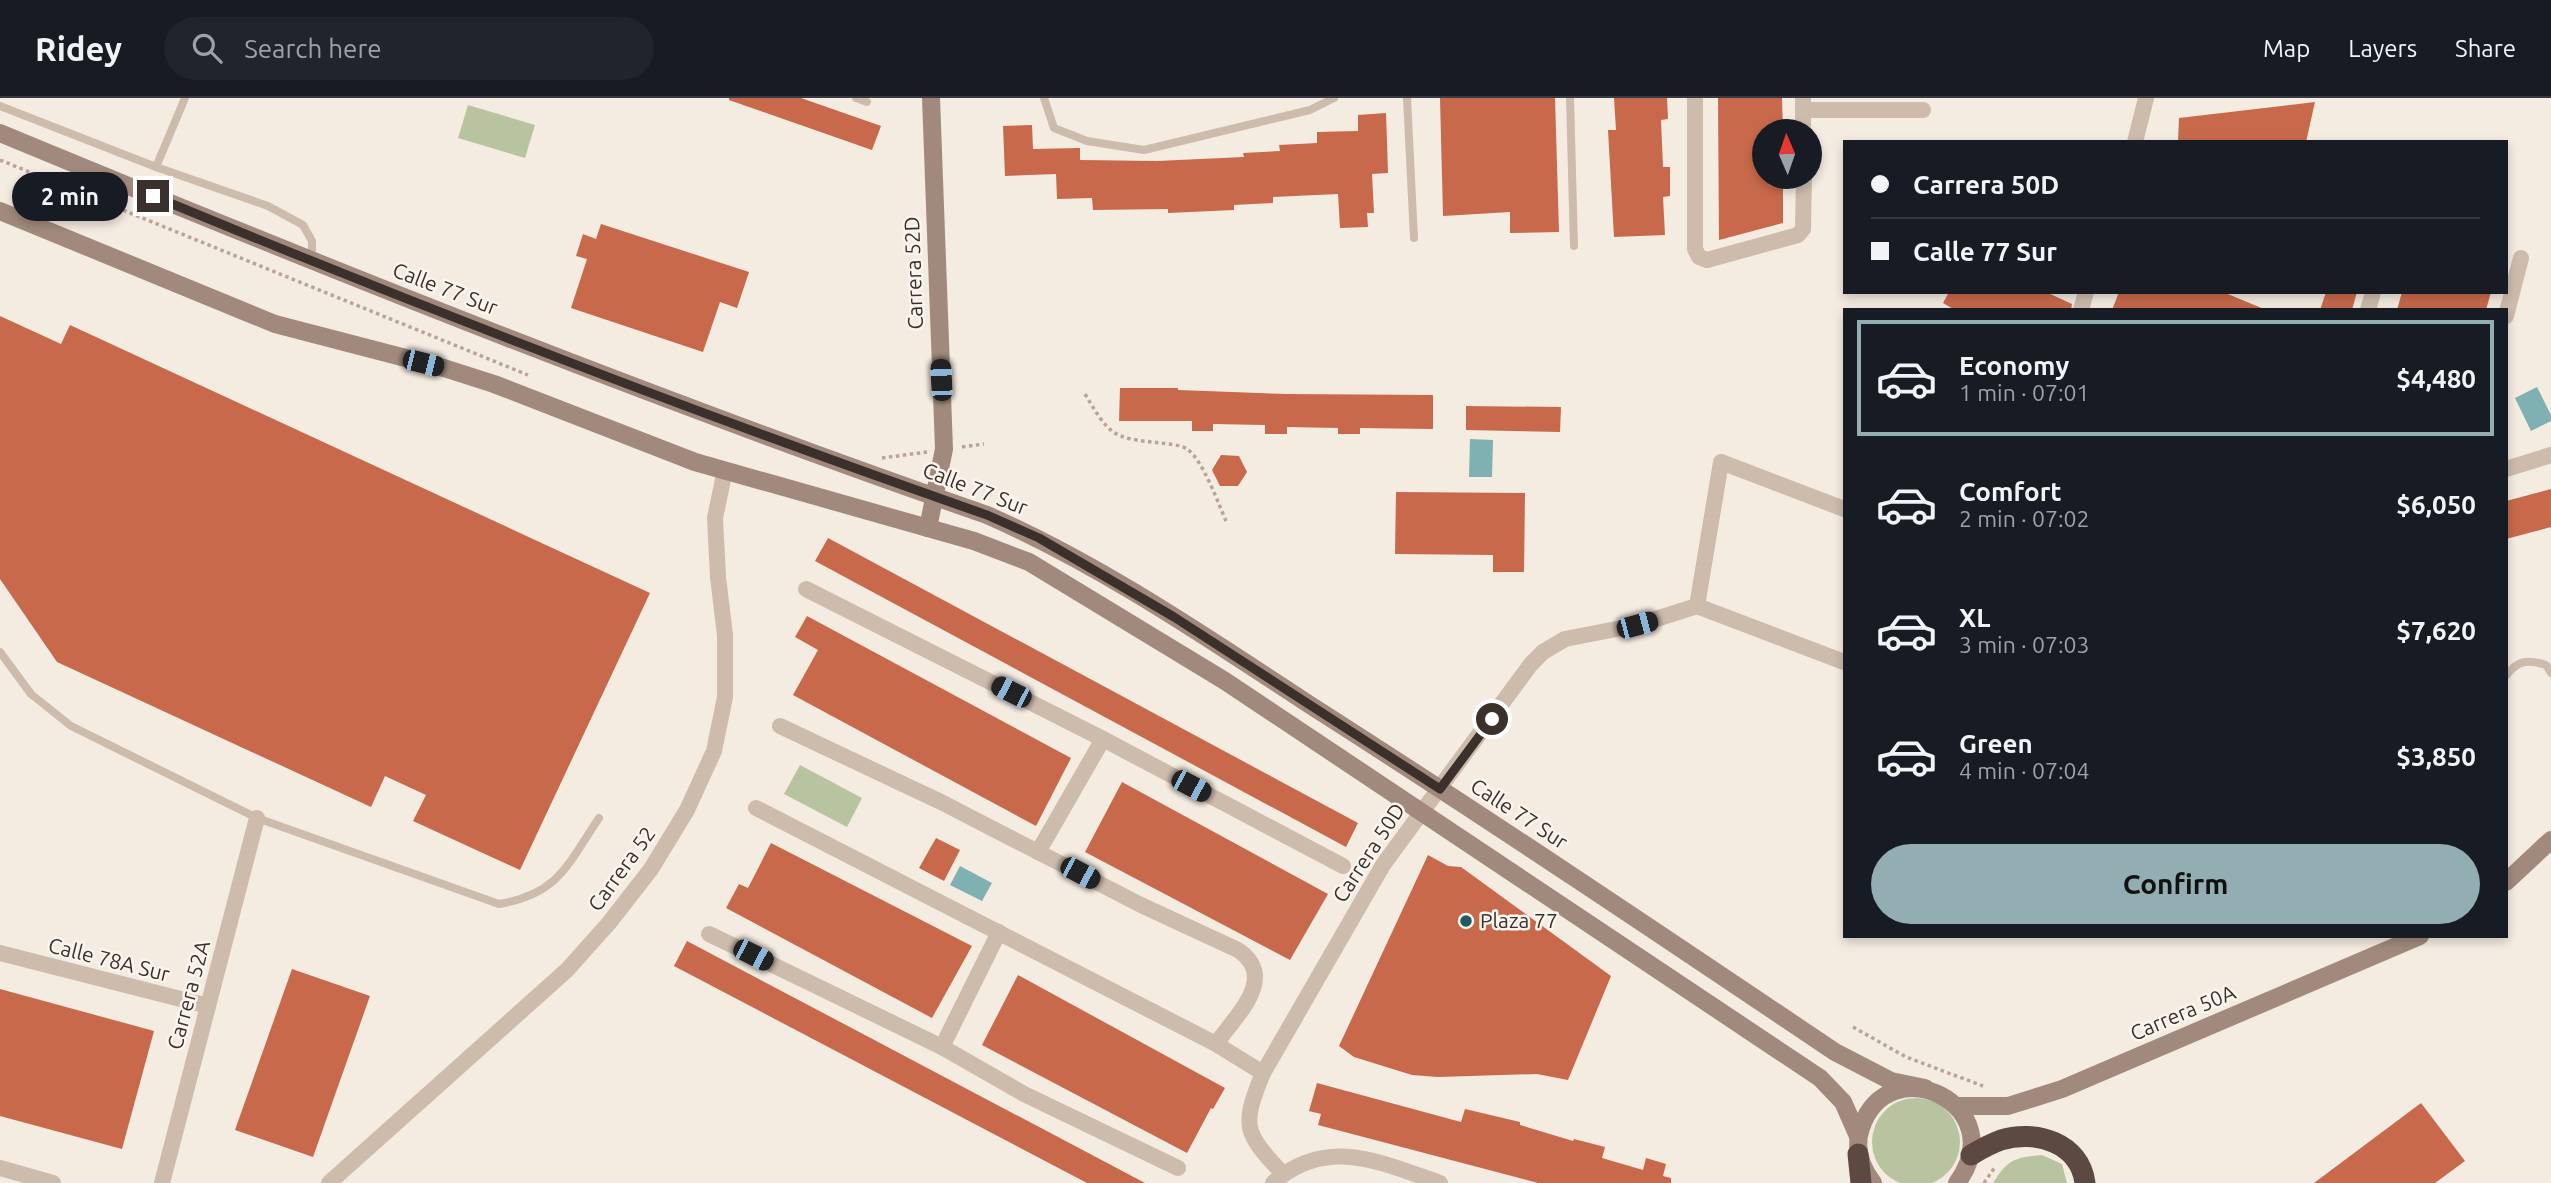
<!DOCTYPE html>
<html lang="en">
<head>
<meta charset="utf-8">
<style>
	:root { --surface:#171b24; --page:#20242c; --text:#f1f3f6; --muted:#9ea1a6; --line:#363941; --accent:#92aeb2 }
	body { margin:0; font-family:Ubuntu,sans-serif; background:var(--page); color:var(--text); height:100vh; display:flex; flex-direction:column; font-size:26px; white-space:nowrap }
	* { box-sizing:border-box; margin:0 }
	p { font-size:23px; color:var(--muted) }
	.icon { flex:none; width:38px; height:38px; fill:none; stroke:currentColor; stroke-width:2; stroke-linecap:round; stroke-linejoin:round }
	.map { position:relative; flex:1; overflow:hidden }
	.panel { position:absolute; left:1843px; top:210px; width:665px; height:630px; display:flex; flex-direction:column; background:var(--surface); border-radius:0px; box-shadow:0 4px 10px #0003 }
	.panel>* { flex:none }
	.guide { position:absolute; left:1843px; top:42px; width:665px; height:154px; border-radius:0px; box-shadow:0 4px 10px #0003; display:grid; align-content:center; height:154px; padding:0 28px; background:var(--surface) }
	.needle { width:46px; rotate:358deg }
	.tools { position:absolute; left:1752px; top:21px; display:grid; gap:14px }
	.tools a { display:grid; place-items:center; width:70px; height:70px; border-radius:50%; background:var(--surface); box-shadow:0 4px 10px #0003; font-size:35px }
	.end { position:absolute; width:32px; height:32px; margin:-16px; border:9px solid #3b302b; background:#fff; box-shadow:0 0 0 4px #fff }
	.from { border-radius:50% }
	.bubble { position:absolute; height:49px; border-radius:24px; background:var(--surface); box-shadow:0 4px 10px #0003; font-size:23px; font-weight:600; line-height:49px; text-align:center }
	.car { position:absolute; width:21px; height:42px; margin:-21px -10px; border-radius:9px; box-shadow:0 0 5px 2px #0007; background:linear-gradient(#222 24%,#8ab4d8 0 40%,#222 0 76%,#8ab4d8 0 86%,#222 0) }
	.guide b { display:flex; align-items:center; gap:24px; height:66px; font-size:26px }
	.guide b+b { border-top:2px solid var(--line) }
	.guide i { width:18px; height:18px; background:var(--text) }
	ul { padding:12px 0 0; list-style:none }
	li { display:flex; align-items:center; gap:21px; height:116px; margin:0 14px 10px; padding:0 14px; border:4px solid transparent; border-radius:0px }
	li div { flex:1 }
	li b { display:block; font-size:26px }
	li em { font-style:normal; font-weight:600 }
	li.on { border-color:var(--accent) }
	li>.icon { width:63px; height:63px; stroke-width:1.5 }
	.cta { display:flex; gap:14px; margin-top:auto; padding:14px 28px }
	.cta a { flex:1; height:80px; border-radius:42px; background:var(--accent); color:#111; font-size:28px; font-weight:600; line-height:80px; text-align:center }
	header { display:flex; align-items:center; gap:42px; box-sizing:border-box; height:98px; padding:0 35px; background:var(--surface); border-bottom:2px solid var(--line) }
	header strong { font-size:33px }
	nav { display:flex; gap:38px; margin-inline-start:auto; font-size:24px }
	.search { width:490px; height:63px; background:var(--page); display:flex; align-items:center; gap:18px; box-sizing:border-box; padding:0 24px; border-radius:38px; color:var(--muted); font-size:26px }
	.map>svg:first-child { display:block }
</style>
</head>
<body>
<header>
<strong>Ridey</strong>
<div class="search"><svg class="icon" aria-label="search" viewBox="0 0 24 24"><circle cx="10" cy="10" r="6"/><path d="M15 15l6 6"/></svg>Search here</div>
<nav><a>Map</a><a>Layers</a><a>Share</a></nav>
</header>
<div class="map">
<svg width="2551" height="1085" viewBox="0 0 2551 1085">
	<rect width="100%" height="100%" fill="#f4ebe1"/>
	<!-- green -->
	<g fill="#b8c4a0">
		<path d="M468,7l67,20 -10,33 -67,-20z"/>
		<path d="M800,667l62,33 -15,29 -63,-33z"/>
		<circle cx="1916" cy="1044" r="44"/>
		<path d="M2042,1057l20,9 5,19h-74c14,-23 22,-26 49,-28z"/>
	</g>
	<!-- water -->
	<g fill="#7fb0b2">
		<path d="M2537,289l14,28v6l-20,10 -16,-33z"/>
		<path d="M1470,341l23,1 -1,37h-23z"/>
		<path d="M960,768l32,17 -10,18 -32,-16z"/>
	</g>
	<!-- building -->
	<g fill="#c8694b">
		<path d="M729,0h72l80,28 -9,24 -143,-50z"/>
		<path d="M1440,0h115l4,134 -49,1v-21l-67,4z"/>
		<path d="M1614,0h53l1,21 -7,1 2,47h7v29l-7,1 2,38 -51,2 -6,-107h8z"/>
		<path d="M1718,0h64l1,33h-19v46h19v46l-64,17z"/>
		<path d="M2315,4l-9,40h-128l1,-24z"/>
		<path d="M1386,15l2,60 -16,1 2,39h-7l1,14 -28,1 -2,-34 -65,3v6l-39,2v5l-66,3v-4l-75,1 -1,-12 -35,1 -1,-25 -51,2 -2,-50 29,-1 1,24 47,-1v12l77,1 87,-4 -1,-4 37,-2 -1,-6 38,-2v-11l41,-1v-16z"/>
		<path d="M601,126l148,48 -12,36 -17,-6 -17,50 -132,-44 16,-49 -11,-3 7,-22 13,5z"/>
		<path d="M1949,194h97l26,12 -1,6h-116l-12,-7z"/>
		<path d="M2119,194h104l41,17 -152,1z"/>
		<path d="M2326,194h31l-5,18h-32z"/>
		<path d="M2402,194h89l-5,18h-89z"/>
		<path d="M0,218l61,28 9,-19 580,268 -130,277 -107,-49 13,-26 -41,-19 -14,31 -314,-145 -57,-83z"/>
		<path d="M1120,290h58v2l109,4 146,1v34l-73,-1v6h-22v-6l-51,-1v7h-22v-9l-52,-1v7h-21v-10h-73z"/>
		<path d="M1466,308l95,1 -1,25 -94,-2z"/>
		<path d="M1221,357l18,1 8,16 -9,14h-18l-8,-16z"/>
		<path d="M2551,391v38l-45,12v-38z"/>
		<path d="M1396,394l129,1 -1,79h-31v-17l-98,-1z"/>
		<path d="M828,440l530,285 -12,24 -531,-286z"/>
		<path d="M807,518l264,142 -35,68 -243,-131 25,-45 -23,-13z"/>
		<path d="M1122,684l206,112 -38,66 -205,-108z"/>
		<path d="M936,740l24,12 -16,31 -25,-13z"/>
		<path d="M771,745l201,103 -40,72 -206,-110 13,-24 9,4z"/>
		<path d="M1428,757l20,11 13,1 150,109 -43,104 -31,-6 -99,3 -26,-2 -58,-18 -15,-11z"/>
		<path d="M687,843l458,242h-58l-413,-217z"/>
		<path d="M292,871l78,27 -57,161 -78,-27z"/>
		<path d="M1018,877l207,113 -12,21 -2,-1 -24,45 -205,-108z"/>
		<path d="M0,891l154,42 -32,118 -122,-33z"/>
		<path d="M1317,985l144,39 4,-13 55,13v3l53,16 1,-2 31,8 -3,11 41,12 3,-12 20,6 -3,12 8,2v5h-133l-220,-58 3,-11 -12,-3z"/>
		<path d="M2421,1005l44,58 -30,22h-121z"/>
	</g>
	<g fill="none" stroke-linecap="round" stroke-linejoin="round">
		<!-- path -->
		<g stroke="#b9a596" stroke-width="3.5" stroke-dasharray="3.5 3.5" stroke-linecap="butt">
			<path d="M0,62l528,215"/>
			<path d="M1085,296c25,42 27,44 76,49 7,1 20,2 26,6 16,11 31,54 39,72"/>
			<path d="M962,349l22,-3"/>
			<path d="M882,360l45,-6"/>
			<path d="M1853,929l53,30 77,29"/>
			<path d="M1984,1085l11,-16"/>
		</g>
		<!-- lane -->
		<g stroke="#cdbbac" stroke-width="8">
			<path d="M856,0l11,4"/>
			<path d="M1044,0l10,30 33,13 57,9 166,-40 24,-12"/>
			<path d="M1407,0l7,140"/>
			<path d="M1570,0l4,148"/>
			<path d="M0,8l156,61 112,39 35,19 9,16v21"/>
			<path d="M156,69l29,-69"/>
			<path d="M0,554l31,42 40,32 186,92 242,86c60,-10 68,-39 100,-86"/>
			<path d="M2506,578c11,-16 22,-17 40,-11l5,8"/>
		</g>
		<!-- street -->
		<g stroke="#cdbbac" stroke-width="16">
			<path d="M1695,0v151l4,8 8,3 91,-25 5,-6 1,-52"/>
			<path d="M1803,0v33"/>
			<path d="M1803,12h120"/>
			<path d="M2135,44l11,-44"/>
			<path d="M2081,212l5,-18"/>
			<path d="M2368,212l5,-18"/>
			<path d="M2506,218l15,-58"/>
			<path d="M2506,371l45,-14"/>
			<path d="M806,491l297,150 240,127"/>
			<path d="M1697,508l24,-144 123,47"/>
			<path d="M1697,508l147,56"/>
			<path d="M756,710l460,236c19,-28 63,-66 22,-94l-97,-45 -200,-103 -161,-76"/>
			<path d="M1038,754l65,-113"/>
			<path d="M709,836l233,113 82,47 154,74"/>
			<path d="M0,855l208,53"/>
			<path d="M1216,946l47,29"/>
			<path d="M942,949l57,-115"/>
			<path d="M0,1070l53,15"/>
			<path d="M1283,1076c-39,-42 -42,-47 -20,-101l120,-208 16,-22 132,-179 12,-12 22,-13 72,-14 60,-19"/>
			<path d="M162,1085l95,-365"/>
			<path d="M329,1085l238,-213 42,-47 42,-54 36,-59 27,-59 11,-54v-62l-7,-58 -3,-59 10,-48"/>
			<path d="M1273,1085c54,-48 109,-20 167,0"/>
		</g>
		<!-- secondary -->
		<g stroke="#a18a7d" stroke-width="18">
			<path d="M0,35c326,135 653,266 987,382 114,50 219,122 323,190 177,113 351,230 525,347l56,29 34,7"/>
			<path d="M0,113l275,113 169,44 50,16 201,78 279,79 55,21 196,119 595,397 23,24 15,34"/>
			<path d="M928,430l16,-79 -13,-351"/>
			<path d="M2506,784l45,-42"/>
			<path d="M1958,1008h50l54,-17 358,-153"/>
			<path d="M1873,1085c-12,-16 -19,-35 -12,-55 28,-83 153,-22 96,55"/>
		</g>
		<!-- highway -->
		<g stroke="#5c4a42" stroke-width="21">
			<path d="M1858,1056l3,29"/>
			<path d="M1971,1057c10,-6 19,-11 30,-15 35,-11 79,3 84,43"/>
		</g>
	</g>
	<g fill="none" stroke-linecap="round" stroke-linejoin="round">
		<!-- route -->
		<path stroke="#3b302b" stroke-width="9" d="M153,98c275,114 553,221 834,319l52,23 135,79 266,172 52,-70"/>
	</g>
	<!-- markers -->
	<circle fill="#1f5a5e" stroke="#fbf5ee" stroke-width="2.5" cx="1466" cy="823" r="7"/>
	<g text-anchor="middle" stroke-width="5" stroke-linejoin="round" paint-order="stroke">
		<!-- street labels -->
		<g font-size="21" fill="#3b302b" stroke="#fbf5ee">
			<text transform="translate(914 175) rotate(-92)" y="7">Carrera 52D</text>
			<text transform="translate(445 191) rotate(21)" y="7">Calle 77 Sur</text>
			<text transform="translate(975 391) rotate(21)" y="7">Calle 77 Sur</text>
			<text transform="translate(1519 716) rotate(33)" y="7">Calle 77 Sur</text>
			<text transform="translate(1369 755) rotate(-57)" y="7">Carrera 50D</text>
			<text transform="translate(622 771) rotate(-54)" y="7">Carrera 52</text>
			<text transform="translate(109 862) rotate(14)" y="7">Calle 78A Sur</text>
			<text transform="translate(189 897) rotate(-75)" y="7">Carrera 52A</text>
			<text transform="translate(2183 915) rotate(-23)" y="7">Carrera 50A</text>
		</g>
		<!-- poi labels -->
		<g font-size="21" fill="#3b302b" stroke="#fbf5ee" text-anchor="start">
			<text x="1480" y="830">Plaza 77</text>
		</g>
	</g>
</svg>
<div class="tools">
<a><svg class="needle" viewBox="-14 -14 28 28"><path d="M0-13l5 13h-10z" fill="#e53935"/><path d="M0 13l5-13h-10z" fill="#9ea1a6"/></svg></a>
</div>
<i class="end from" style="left:1492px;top:621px"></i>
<i class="end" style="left:153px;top:98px"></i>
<div class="bubble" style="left:12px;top:74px;width:116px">2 min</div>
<i class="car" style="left:423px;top:265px;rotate:104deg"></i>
<i class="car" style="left:941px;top:282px;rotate:357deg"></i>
<i class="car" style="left:1637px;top:527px;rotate:75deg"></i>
<i class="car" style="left:1011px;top:594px;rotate:297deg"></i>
<i class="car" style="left:1191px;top:688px;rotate:118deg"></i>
<i class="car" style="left:1080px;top:775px;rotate:118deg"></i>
<i class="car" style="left:753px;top:857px;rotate:117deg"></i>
<div class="guide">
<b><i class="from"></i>Carrera 50D</b>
<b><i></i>Calle 77 Sur</b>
</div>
<section class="panel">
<ul>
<li class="on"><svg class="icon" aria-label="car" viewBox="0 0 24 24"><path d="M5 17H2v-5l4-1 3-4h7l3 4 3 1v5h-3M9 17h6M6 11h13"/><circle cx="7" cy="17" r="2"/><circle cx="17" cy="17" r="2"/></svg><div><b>Economy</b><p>1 min · 07:01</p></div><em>$4,480</em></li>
<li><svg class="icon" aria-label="car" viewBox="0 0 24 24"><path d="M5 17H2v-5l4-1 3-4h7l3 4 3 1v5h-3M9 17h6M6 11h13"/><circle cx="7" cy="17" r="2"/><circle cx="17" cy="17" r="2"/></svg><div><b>Comfort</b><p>2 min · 07:02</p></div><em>$6,050</em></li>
<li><svg class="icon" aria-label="car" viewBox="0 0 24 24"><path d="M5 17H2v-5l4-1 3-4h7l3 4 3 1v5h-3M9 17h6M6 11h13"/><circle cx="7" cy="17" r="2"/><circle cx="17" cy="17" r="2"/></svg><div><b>XL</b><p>3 min · 07:03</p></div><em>$7,620</em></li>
<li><svg class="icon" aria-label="car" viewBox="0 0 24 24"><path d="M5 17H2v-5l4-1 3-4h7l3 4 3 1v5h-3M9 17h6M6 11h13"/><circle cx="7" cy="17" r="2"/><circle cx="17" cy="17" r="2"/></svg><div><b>Green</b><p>4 min · 07:04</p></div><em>$3,850</em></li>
</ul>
<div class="cta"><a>Confirm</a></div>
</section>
</div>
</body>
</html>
